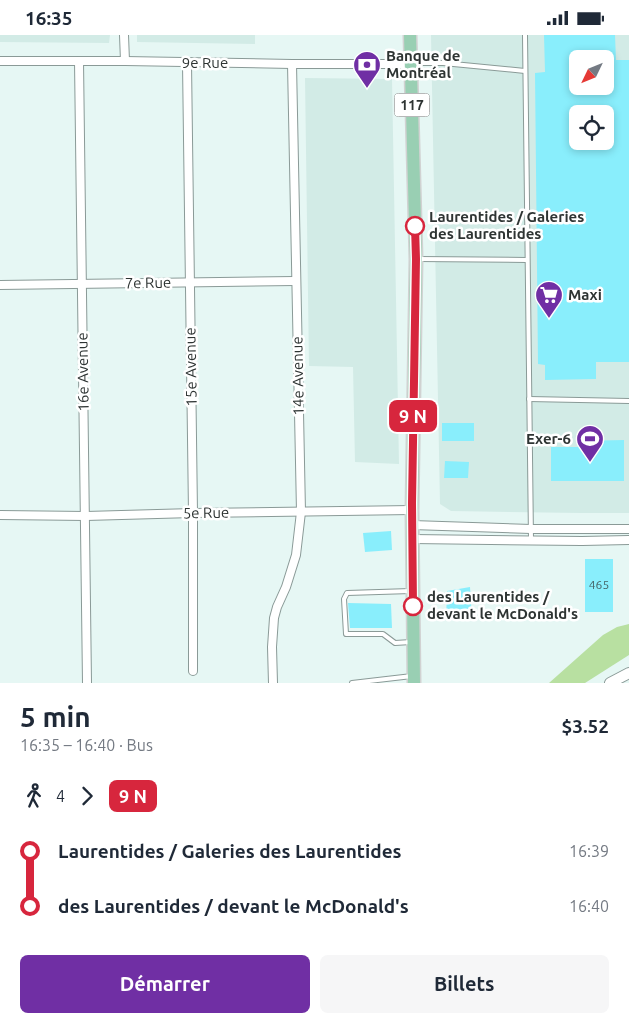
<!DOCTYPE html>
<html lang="fr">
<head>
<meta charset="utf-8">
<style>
  body { margin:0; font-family:Ubuntu,sans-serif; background:#f6f6f7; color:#1f2937; height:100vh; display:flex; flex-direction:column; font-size:19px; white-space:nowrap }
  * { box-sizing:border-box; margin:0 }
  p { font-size:16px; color:#747a83 }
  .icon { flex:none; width:28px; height:28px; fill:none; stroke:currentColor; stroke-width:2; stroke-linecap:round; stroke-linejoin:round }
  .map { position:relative; height:648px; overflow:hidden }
  .sheet { display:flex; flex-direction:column; background:#fff; flex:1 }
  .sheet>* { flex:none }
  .badge { padding:0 10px; border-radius:8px; font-size:18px; line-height:32px }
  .needle { width:32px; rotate:227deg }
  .controls { position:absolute; left:569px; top:15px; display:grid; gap:10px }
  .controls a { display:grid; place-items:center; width:45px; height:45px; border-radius:8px; background:#fff; box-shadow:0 2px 8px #0003; font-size:25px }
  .map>.badge { position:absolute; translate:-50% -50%; box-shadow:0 0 0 2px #fff }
  .legs { display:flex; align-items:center; gap:8px; height:55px; padding:0 20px; font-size:16px }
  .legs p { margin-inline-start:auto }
  .head { display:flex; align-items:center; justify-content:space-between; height:85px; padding:0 20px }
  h1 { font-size:28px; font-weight:600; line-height:38px }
  .primary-button { display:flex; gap:10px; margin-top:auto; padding:10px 20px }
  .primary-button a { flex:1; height:58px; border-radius:8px; background:#702fa4; color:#fff; font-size:20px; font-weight:600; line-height:58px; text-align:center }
  .primary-button a+a { background:#f6f6f7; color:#1f2937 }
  ul { padding:0 20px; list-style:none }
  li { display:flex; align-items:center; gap:18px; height:55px; font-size:19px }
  li i { display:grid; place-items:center; width:8px; height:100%; margin:0 6px; background:currentColor }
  li i::after { content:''; width:12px; height:12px; margin:-6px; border:4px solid; border-radius:50%; background:#fff }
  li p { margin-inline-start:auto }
  li:first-child i { background:linear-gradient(#0000 50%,currentColor 0) }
  li:last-child i { background:linear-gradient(currentColor 50%,#0000 0) }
  .status { display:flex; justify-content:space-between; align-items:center; height:35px; padding:0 25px; background:#fff; direction:ltr }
  .status svg { height:14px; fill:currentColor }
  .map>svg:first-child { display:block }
  .built { fill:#d2ebe6; fill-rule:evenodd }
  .green { fill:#b8e0a1 }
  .building { fill:#89eefc; fill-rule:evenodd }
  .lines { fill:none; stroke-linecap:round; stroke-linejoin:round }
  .service-casing { stroke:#8a9a97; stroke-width:6 }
  .minor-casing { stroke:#8a9a97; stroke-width:10 }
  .tertiary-casing { stroke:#8a9a97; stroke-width:12 }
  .primary-casing { stroke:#d1d2d2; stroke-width:15 }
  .service { stroke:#fff; stroke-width:4 }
  .minor { stroke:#fff; stroke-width:8 }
  .tertiary { stroke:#fff; stroke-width:10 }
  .primary { stroke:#99cfb3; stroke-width:12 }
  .line-1-casing { stroke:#fff; stroke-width:11 }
  .line-1 { stroke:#d7263d; stroke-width:8 }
  .stop-1-dot { fill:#fff; stroke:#d7263d; stroke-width:2.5 }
  .labels { text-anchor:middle; stroke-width:5; stroke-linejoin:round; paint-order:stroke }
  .number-label { font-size:12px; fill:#456265 }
  .shield { fill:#fff; stroke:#6d7170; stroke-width:1 }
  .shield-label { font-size:14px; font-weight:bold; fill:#2e3433 }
  .poi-label { font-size:15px; font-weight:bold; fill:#2e3433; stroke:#fff; text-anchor:start }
  .street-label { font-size:15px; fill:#2e3433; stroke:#fff }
  .stop-label { font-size:15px; font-weight:bold; fill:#2e3433; stroke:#fff; text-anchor:start }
</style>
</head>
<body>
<div class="status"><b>16:35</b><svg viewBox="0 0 49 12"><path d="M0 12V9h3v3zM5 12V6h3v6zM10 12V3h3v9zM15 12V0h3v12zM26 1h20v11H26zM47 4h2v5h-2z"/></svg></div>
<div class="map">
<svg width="629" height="648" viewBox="0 0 629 648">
  <rect width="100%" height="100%" fill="#e6f7f4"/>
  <g class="built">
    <polygon points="0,0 110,0 109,8 0,7"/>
    <polygon points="137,0 255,0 255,9 137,7"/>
    <path d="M 431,0 L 629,0 L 629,478 L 581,478 L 451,476 L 440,469 ZM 578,24 L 605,24 L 605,51 L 578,51 ZM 578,79 L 605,79 L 605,106 L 578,106 Z"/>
    <polygon points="305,43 392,44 399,429 355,427 353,332 309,331"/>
  </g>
  <polygon class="green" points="629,589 629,620 585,648 549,648 603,600 617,592"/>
  <g class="building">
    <path d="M 544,0 L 615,0 L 616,25 L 629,25 L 629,327 L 596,327 L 596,344 L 545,345 L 545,330 L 538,329 L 535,38 L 545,37 ZM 578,24 L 605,24 L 605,51 L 578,51 ZM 578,79 L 605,79 L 605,106 L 578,106 Z"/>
    <rect x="442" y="388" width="32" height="18"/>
    <polygon points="624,405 624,446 551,446 551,412 578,412 577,406"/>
    <polygon points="445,426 469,427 468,443 444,443"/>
    <polygon points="391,496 392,515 365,517 363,498"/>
    <rect x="585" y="524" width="28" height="53"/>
    <polygon points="470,552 472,584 446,585 447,556"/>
    <polygon points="348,568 391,569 392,593 350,593"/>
  </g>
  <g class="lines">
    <defs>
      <g id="service">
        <polyline points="525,0 531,505"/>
        <polyline points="413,28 443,28 525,36"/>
        <polyline points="418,224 527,225"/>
        <polyline points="529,364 629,366"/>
        <polyline points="411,556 347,558 344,564 346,599 383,599 395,608 411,607"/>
        <polyline points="352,648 412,641"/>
      </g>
      <g id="minor">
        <polyline points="124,0 125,26"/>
        <polyline points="0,26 125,26 292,29 411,29"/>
        <polyline points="79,26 87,648"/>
        <polyline points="187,28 193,478 193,636"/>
        <polyline points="0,250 295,246"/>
        <polyline points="0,480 86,481 193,478 412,475"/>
        <polyline points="412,490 531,494 629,494"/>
        <polyline points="412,504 582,506 629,505"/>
        <polyline points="273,648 272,612 274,583 277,572 286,552 296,520 301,477 292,29"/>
      </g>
      <polyline id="tertiary" points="610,648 629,638"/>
      <polyline id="primary" points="410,0 416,224 412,475 414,648"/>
    </defs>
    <use href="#service" class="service-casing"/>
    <use href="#minor" class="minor-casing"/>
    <use href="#tertiary" class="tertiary-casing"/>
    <use href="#primary" class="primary-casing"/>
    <use href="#service" class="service"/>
    <use href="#minor" class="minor"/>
    <use href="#tertiary" class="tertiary"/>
    <use href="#primary" class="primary"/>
  </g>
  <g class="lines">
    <defs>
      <polyline id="line-1" points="413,571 412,468 416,224 415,191"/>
    </defs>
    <use href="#line-1" class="line-1-casing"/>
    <use href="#line-1" class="line-1"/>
  </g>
  <defs>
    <symbol id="bank-pin" viewBox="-11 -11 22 30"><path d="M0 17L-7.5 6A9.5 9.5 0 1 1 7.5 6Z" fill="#702fa4" stroke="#fff"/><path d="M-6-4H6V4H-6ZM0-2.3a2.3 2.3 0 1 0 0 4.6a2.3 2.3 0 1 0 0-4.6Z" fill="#fff"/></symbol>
    <symbol id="supermarket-pin" viewBox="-11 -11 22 30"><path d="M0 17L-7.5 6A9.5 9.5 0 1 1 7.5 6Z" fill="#702fa4" stroke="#fff"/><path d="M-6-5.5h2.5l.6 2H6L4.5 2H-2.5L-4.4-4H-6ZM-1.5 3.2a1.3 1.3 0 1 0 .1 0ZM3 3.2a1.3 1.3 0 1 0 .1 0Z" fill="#fff"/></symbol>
    <symbol id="stadium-pin" viewBox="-11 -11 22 30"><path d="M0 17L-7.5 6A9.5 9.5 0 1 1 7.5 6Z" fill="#702fa4" stroke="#fff"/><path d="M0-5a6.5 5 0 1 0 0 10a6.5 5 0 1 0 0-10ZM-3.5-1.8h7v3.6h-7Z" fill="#fff"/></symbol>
  </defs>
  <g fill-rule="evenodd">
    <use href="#bank-pin" x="351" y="14" width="32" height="43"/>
    <use href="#supermarket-pin" x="533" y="244" width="32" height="43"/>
    <use href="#stadium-pin" x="574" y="388" width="32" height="43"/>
  </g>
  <g class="stop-1-dot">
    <circle cx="415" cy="191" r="9"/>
    <circle cx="413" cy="571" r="9"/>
  </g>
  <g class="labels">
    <g class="number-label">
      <text x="599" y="554">465</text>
    </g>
    <rect class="shield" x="394.5" y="58.5" width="35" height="23" rx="4"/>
    <g class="shield-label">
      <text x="412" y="75">117</text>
    </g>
    <g class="poi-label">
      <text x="386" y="26">Banque de<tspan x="386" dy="17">Montréal</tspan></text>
      <text x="568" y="265">Maxi</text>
      <text x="571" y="409" text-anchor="end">Exer-6</text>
    </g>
    <g class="street-label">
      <text x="205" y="33">9e Rue</text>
      <text transform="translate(148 248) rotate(-1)" y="5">7e Rue</text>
      <text transform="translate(191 332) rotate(-91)" y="5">15e Avenue</text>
      <text transform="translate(83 337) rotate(-91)" y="5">16e Avenue</text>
      <text transform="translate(298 341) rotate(-91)" y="5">14e Avenue</text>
      <text transform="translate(206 478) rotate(-1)" y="5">5e Rue</text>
    </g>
    <g class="stop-label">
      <text x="429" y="187">Laurentides / Galeries<tspan x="429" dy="17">des Laurentides</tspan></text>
      <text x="427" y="567">des Laurentides /<tspan x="427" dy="17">devant le McDonald's</tspan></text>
    </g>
  </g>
</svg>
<div class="controls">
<a><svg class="needle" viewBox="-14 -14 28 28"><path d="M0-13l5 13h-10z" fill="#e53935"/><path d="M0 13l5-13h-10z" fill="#747a83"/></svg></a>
<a><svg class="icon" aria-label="locate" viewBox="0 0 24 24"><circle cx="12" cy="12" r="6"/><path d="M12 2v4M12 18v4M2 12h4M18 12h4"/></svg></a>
</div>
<b class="badge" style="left:413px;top:381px;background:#d7263d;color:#fff">9 N</b>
</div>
<section class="sheet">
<div class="head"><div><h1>5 min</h1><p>16:35 – 16:40 · Bus</p></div><b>$3.52</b></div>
<div class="legs"><svg class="icon" aria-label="walk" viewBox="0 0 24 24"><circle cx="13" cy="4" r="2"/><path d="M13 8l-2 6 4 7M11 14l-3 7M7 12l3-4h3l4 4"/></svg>4<svg class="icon" aria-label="forward" viewBox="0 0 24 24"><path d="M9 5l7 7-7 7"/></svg><b class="badge" style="background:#d7263d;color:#fff">9 N</b></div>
<ul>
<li><i style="color:#d7263d"></i><b>Laurentides / Galeries des Laurentides</b><p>16:39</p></li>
<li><i style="color:#d7263d"></i><b>des Laurentides / devant le McDonald's</b><p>16:40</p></li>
</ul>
<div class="primary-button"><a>Démarrer</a><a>Billets</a></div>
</section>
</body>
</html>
